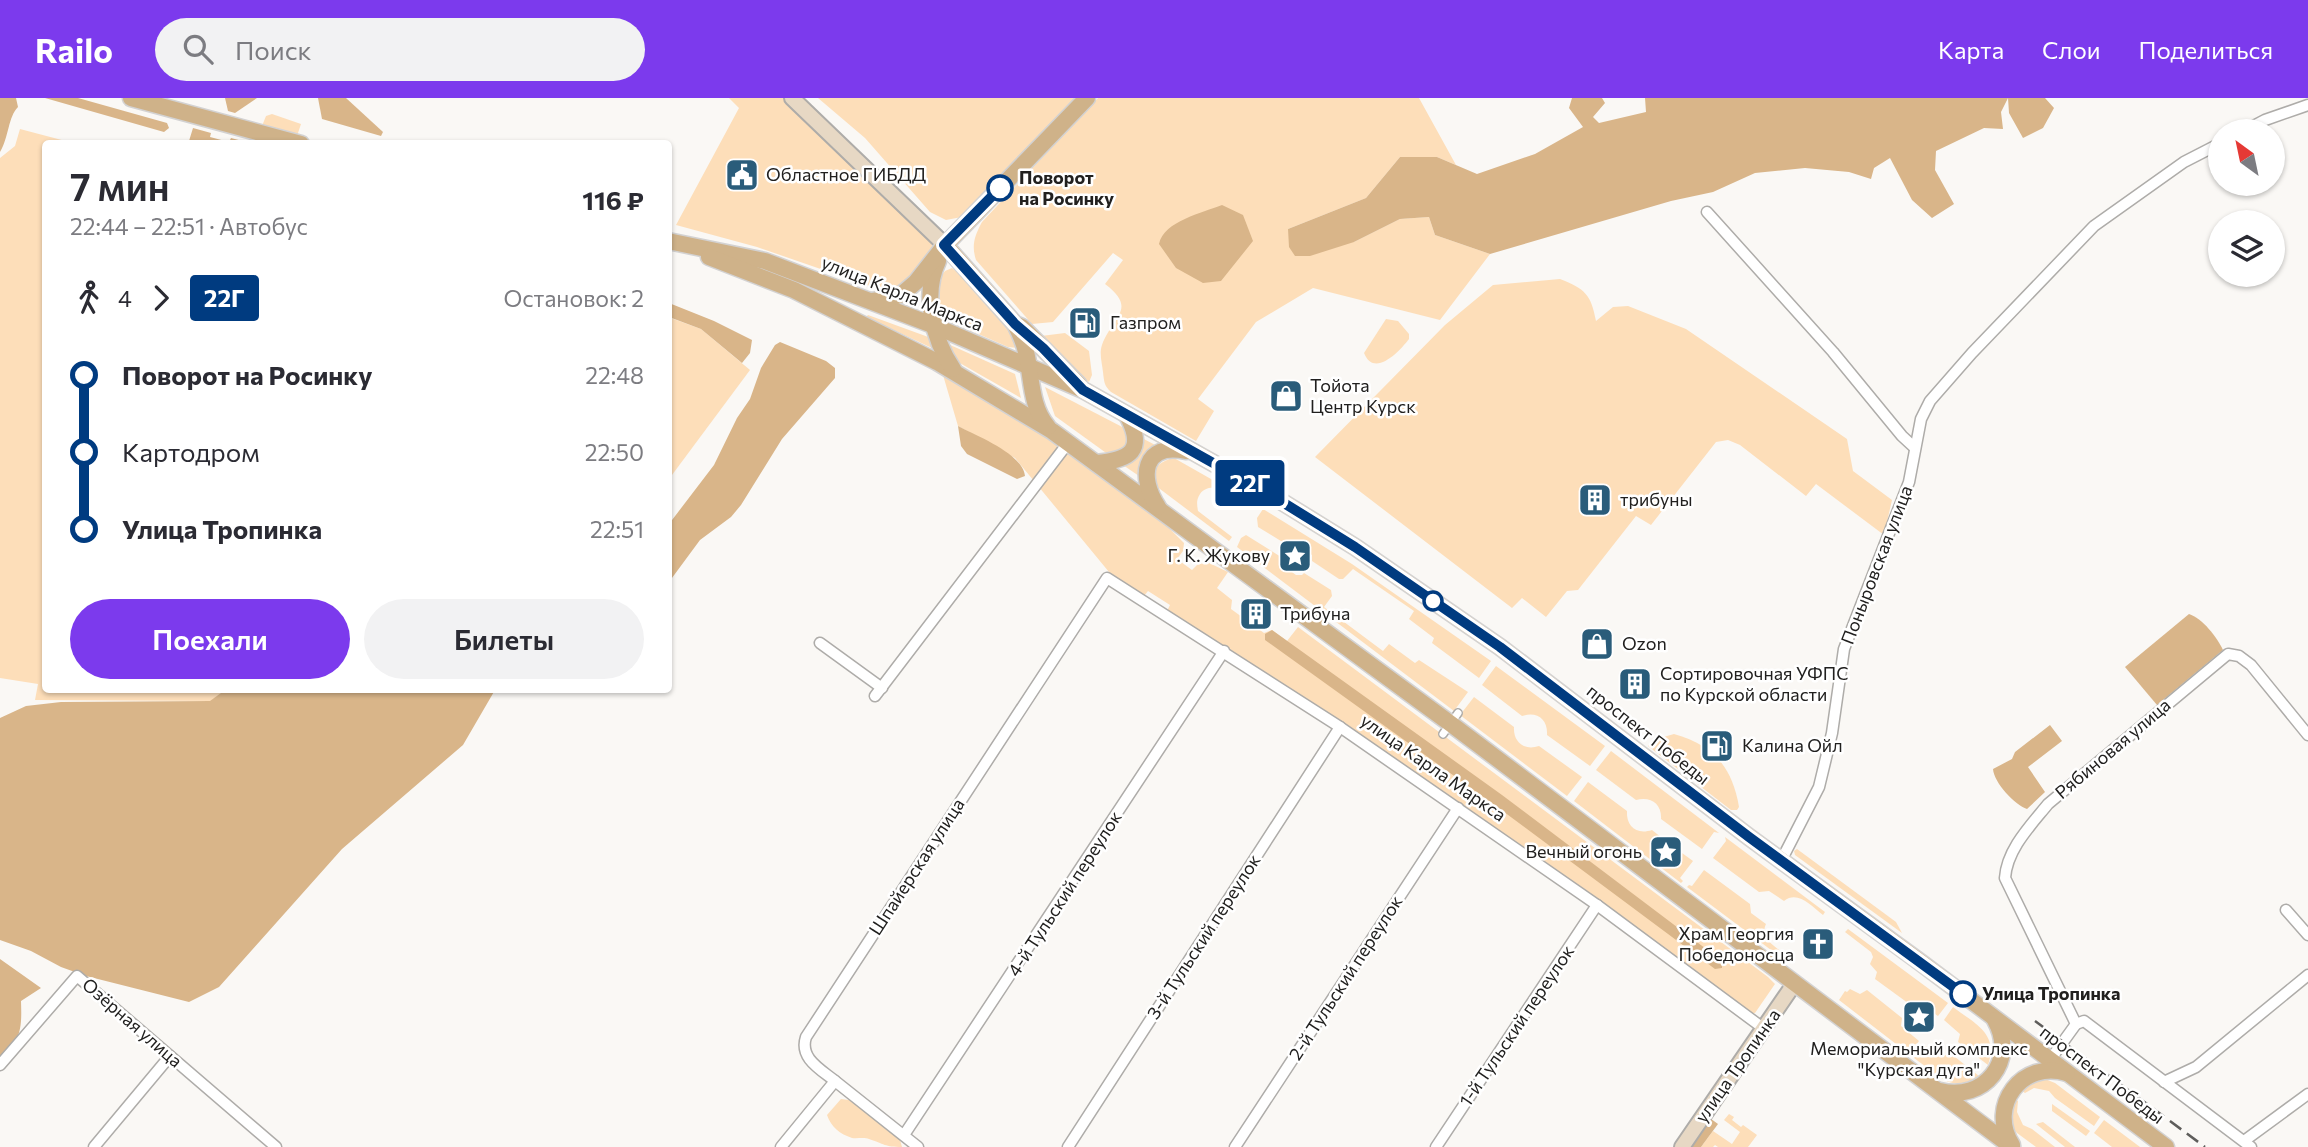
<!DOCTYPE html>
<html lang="ru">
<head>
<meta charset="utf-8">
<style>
  body { margin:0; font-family:Commissioner,sans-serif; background:#f2f2f3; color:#2b2b33; height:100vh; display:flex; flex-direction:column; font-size:26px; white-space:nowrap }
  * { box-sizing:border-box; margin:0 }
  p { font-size:23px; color:#7c7c81 }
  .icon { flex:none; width:38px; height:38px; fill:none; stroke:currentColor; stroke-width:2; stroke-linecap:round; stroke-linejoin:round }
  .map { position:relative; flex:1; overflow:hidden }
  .drawer { position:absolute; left:42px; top:42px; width:630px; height:553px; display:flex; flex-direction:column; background:#fff; border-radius:7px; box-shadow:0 2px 5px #0004 }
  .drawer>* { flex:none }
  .badge { padding:0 14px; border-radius:5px; font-size:24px; line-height:46px }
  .needle { width:46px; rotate:327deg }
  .tools { position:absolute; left:2208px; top:21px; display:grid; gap:14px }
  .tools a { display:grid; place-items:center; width:77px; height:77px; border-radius:50%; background:#fff; box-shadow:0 2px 5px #0004; font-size:35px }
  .map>.badge { position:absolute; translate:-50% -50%; box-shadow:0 0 0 4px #fff }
  .legs { display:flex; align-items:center; gap:10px; height:77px; padding:0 28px; font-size:23px }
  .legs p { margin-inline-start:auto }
  .head { display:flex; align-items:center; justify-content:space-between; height:119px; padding:0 28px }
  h1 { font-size:38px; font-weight:600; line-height:52px }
  .button { display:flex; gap:14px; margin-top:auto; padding:14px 28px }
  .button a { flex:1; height:80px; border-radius:42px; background:#7c3aed; color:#fff; font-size:28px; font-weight:600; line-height:80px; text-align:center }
  .button a+a { background:#f2f2f3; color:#2b2b33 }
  ul { padding:0 28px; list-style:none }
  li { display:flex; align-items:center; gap:24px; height:77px; font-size:26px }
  li i { display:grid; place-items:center; width:10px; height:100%; margin:0 9px; background:currentColor }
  li i::after { content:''; width:18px; height:18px; margin:-9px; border:5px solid; border-radius:50%; background:#fff }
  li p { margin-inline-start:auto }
  li:first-child i { background:linear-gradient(#0000 50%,currentColor 0) }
  li:last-child i { background:linear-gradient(currentColor 50%,#0000 0) }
  header { display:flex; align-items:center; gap:42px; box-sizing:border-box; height:98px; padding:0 35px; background:#7c3aed; color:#fff }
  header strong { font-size:33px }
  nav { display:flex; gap:38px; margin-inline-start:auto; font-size:24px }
  .search { width:490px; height:63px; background:#f2f2f3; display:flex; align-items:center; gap:18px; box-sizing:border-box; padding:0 24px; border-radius:38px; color:#7c7c81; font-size:26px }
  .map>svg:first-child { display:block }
  .green { fill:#fddeb9 }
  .forest { fill:#d9b589 }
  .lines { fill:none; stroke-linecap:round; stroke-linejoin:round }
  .pedestrian-casing { stroke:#aeaca9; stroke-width:10 }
  .minor-casing { stroke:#aeaca9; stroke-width:13 }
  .secondary-casing { stroke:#aeaca9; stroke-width:18 }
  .primary-casing { stroke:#d3d2d2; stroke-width:19 }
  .pedestrian { stroke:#fff; stroke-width:7 }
  .minor { stroke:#fff; stroke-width:10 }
  .secondary { stroke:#e7d8c4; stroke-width:14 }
  .primary { stroke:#cfb289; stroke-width:16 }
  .rail { stroke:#5e5d5b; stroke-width:2.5; stroke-dasharray:14 7; stroke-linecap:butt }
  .line-1-casing { stroke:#fff; stroke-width:16 }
  .line-1 { stroke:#003b80; stroke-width:10 }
  .stop-1-dot { fill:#fff; stroke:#003b80; stroke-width:3.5 }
  .labels { text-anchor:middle; stroke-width:5; stroke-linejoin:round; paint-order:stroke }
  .poi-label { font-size:18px; fill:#21201f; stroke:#fff; text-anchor:start }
  .stop-label { font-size:18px; font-weight:bold; fill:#21201f; stroke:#fff; text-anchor:start }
  .street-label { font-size:18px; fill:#21201f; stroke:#fff }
</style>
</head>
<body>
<header>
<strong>Railo</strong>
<div class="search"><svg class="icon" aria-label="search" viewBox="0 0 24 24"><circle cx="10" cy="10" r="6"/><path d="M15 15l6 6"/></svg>Поиск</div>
<nav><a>Карта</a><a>Слои</a><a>Поделиться</a></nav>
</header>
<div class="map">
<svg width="2308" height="1049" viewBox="0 0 2308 1049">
  <rect width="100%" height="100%" fill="#faf8f5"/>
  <g class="green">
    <path d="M 729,0 L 788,0 L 926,136 C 928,138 931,145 932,147 C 934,163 902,188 890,195 L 757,149 L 676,127 L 739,10 Z"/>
    <polygon points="818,0 1081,0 967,118 946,122 930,114 865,40"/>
    <path d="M 1098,0 L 1419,0 L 1456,67 L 1437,59 L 1400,59 L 1366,100 L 1288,131 L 1354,144 L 1400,121 L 1429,119 L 1435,137 L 1490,156 L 1440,222 L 1313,190 L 1256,224 L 1198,301 L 1214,313 L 1196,343 L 1111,294 C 1104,288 1104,283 1103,274 C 1102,265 1099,255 1102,247 C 1113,218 1138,211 1105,186 L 1123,162 L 1113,155 L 1053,224 L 1032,226 L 976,162 C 971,147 975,137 982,124 Z"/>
    <polygon points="272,16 301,26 297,38 262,28 266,18"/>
    <polygon points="20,31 73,45 46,46 46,592 225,592 211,603 35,602 38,586 0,580 0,60 15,48"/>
    <path d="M 952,170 L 972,186 L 1015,239 L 1018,250 L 1008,249 L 942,220 C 936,206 935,185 945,173 Z"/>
    <path d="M 1560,181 C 1585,191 1591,196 1596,223 L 1613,209 L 1628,208 L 1686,231 L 1847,341 L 1853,373 L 1892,402 L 1884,437 L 1816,386 L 1806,398 L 1740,347 L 1728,342 L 1716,344 L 1651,427 L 1636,418 L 1578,492 L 1567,493 L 1546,519 L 1522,500 L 1512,510 L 1315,359 L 1445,227 L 1493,187 Z"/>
    <polygon points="868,217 931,240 934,251 866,219"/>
    <polygon points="668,219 701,231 750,272 669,381"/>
    <path d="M 1386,221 L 1398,223 L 1409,236 L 1409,241 C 1399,254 1374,280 1364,255 Z"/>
    <polygon points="1065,235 1089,253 1092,277 1089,284 1069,269 1041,238"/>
    <polygon points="948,246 1015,276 1021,300 958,264 953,260"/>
    <polygon points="943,277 1058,347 1169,430 1184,445 1183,453 1177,461 1192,472 1197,467 1207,464 1228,474 1217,490 1232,502 1231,511 1264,535 1272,532 1287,543 1298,529 1768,879 1775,886 1755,915 1751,915 1167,513 1170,507 1148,493 1144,498 1109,474 1015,360 958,328"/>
    <polygon points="1045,289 1130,333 1125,352 1109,357 1055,318"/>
    <path d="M 1140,339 L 1159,349 L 1139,373 L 1139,378 L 1123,367 C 1138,362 1139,353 1140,339 Z"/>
    <path d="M 1174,360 L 1255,406 L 1253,409 C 1240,402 1213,379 1200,396 C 1196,402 1197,407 1198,413 L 1232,439 L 1229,443 L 1156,388 C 1149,372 1159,363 1174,360 Z"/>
    <polygon points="1263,411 1352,466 1491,563 1479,580 1432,545 1434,540 1409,521 1414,513 1353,471 1343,481 1339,481 1312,463 1312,457 1294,445 1289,448 1258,429 1257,420"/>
    <polygon points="1246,437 1281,459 1281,466 1296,477 1302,477 1304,475 1331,492 1332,498 1324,509 1383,553 1389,546 1415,565 1419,562 1468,594 1454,613 1237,449 1241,440"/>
    <path d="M 1496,568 L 1605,648 L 1590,668 L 1547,637 C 1548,621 1537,613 1522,618 L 1482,587 Z"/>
    <path d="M 1474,599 L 1514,629 C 1513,644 1524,653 1539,648 L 1582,679 L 1567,698 L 1460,617 Z"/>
    <path d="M 1674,636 C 1713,647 1732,668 1739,709 L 1737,712 L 1731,712 L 1648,648 L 1653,642 Z"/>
    <path d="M 1611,653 L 1719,735 L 1714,734 L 1702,751 L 1661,721 C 1662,706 1651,698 1636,702 L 1596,672 Z"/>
    <path d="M 1588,684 L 1627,713 C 1626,729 1637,737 1652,732 L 1662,740 L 1651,756 L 1670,770 L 1682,755 L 1693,763 L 1680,780 L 1683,783 L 1681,785 L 1574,703 Z"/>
    <path d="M 1725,739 L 1825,814 L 1823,817 C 1811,808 1798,792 1784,803 L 1769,793 L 1759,794 L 1713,760 L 1726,743 Z"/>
    <polygon points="1797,751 1896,824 1902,835 1795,757 1794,753"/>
    <path d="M 1704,772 L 1750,806 L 1751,815 L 1766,826 C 1759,841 1776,849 1786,857 L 1783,861 L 1687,789 L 1689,787 L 1692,788 Z"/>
    <polygon points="1848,831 1948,905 1938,918 1919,905 1912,908 1875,881 1877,874 1870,866 1873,859 1871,854 1845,834"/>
    <polygon points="1850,891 1860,896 1867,892 1902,920 1901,928 1919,943 1909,956 1839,902 1845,893 1847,894"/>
    <path d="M 1953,909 C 1975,926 1999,935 1988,967 L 1958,944 L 1960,936 L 1944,922 Z"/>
    <path d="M 1924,947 L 1942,959 L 1950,955 L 1979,978 C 1952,997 1937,976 1914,960 Z"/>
    <polygon points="2045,981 2055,985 2100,1019 2094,1028 2055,1000 2049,993 2034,990 2025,995 2018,990 2023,985"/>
    <polygon points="2011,998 2018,1003 2017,1014 2023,1027 2032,1031 2055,1049 2036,1049 2017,1035 2010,1026"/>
    <path d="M 841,1001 L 849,1002 L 899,1038 L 902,1049 C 885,1049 884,1046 869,1041 C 864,1039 857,1041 852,1040 C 840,1036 831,1029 827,1017 Z"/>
    <polygon points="2052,1006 2090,1033 2086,1038 2052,1013"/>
    <polygon points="1729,1016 1734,1019 1732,1022 1741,1029 1743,1027 1757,1037 1748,1049 1718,1049 1715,1047 1713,1049 1701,1049 1713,1033 1732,1046 1740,1034 1724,1022"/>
    <polygon points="2104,1022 2140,1049 2112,1049 2094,1035"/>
    <polygon points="2043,1024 2075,1049 2065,1049 2036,1026"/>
  </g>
  <g class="forest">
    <path d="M 0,0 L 16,0 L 18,9 C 8,19 9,39 0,54 Z"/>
    <polygon points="45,0 78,0 167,25 169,30 164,34"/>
    <polygon points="225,0 257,0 235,15 228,13"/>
    <polygon points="318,0 346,0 383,34 381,38 322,21"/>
    <polygon points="1572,0 1602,0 1605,5 1593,19 1599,25 1646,14 1645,0 2045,0 2054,10 2043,30 2023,40 2009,15 2008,0 2001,14 2003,31 1984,30 1936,53 1935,72 1954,106 1932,120 1912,102 1890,60 1874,70 1871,81 1849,74 1805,70 1755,75 1713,94 1671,103 1490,156 1435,137 1429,119 1400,121 1354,144 1310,158 1295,158 1289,149 1288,131 1366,100 1400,59 1437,59 1477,76 1535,56 1583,29 1569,10"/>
    <polygon points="193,30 211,35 210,39 229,44 231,40 250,45 197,46 189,43"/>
    <path d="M 1222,107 L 1243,117 L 1253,143 L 1221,183 L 1203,185 L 1176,170 L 1159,146 C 1164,123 1202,115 1222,107 Z"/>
    <polygon points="669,205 714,223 752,242 750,255 742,265 701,231 669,219"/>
    <polygon points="780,244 826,263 835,270 835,280 782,341 741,407 731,419 700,442 669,484 669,426 714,367 737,320 750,301 761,270 775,247"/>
    <path d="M 958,328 C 977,338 1023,356 1025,378 L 1017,381 L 967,356 L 961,348 Z"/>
    <path d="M 2189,516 C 2202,520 2217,539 2223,552 L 2157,607 L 2125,569 Z"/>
    <polygon points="1272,532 1502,697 1722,863 1722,870 1715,871 1496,708 1265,542 1265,536"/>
    <polygon points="225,592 495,592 463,647 342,751 219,889 189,904 86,878 61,869 31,853 0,842 0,620 26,608 61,604 210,603"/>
    <path d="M 2050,627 L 2062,643 L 2028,669 L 2045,694 L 2027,711 C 2015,707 1994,685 1993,671 L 2012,661 L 2015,654 Z"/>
    <path d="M 0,861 L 41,890 L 21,903 C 22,932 21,941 0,962 Z"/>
    <polygon points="1707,1018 1718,1026 1701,1049 1685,1049"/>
  </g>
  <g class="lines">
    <defs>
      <polyline id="pedestrian" points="1443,636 1458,615"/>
      <g id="minor">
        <polyline points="2244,33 2265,22 2308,7"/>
        <polyline points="1707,114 1833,254 1902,338 1915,350"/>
        <polyline points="820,545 882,590"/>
        <polyline points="875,598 1068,345"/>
        <polyline points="1781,763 1819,689 1832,635 1844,551 1909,384 1921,321 1930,303 1972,255 2094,128 2184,64 2221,45"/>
        <polyline points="2286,812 2308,837"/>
        <polyline points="2076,926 2084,923 2251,1049"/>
        <path d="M 2050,962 L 2076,926 L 2005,780 C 2007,751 2031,727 2048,706 L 2228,556 L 2239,558 L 2251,567 L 2308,637"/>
        <polyline points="0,967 77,878 276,1049"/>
        <polyline points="835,983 918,1049"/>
        <polyline points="2164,984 2196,969 2308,877"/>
        <polyline points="904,1037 1224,553"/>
        <polyline points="2244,1043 2308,996"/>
        <polyline points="94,1049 170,958"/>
        <path d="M 781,1049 L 835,983 C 820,971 799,960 806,939 L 1107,480 L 1340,629 L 1597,807 L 1763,930"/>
        <polyline points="1068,1049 1340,629"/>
        <polyline points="1235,1049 1458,710"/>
        <polyline points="1436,1049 1597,807"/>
      </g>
      <g id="secondary">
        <polyline points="792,0 945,147"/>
        <polyline points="1682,1049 1794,886"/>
      </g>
      <g id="primary">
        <polyline points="131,0 301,46"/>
        <polyline points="668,143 765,163 935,228 1083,292 1279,402 1355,449 1500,549 1749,739 1920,864 2166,1049"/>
        <polyline points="945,147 1015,226 1022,229 1079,287"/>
        <polyline points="709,159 794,192 937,264 1052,333 1451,626 2012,1049"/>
        <path d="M 938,163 C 922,197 933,241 953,271"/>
        <polyline points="872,203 888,201 902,196 916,184 945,147 1087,0"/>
        <path d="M 1016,228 C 1020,236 1024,245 1026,254 C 1032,278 1030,309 1048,329"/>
        <path d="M 1096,365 C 1130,362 1146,353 1127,317"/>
        <path d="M 1158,409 C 1138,379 1143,344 1186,353"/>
        <path d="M 1940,993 C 1984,1004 2018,963 1995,922"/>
        <path d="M 2012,1047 C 1987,1008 2022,961 2067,975"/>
      </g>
    </defs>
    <use href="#pedestrian" class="pedestrian-casing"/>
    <use href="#minor" class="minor-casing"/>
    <use href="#secondary" class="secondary-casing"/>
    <use href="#primary" class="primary-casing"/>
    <use href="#pedestrian" class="pedestrian"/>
    <use href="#minor" class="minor"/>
    <use href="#secondary" class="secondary"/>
    <use href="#primary" class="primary"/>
    <polyline class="rail" points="2035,923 2205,1049"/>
  </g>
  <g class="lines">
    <defs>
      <polyline id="line-1" points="1000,90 944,147 1015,226 1043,250 1083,292 1279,402 1355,449 1500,549 1749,739 1963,896"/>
    </defs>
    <use href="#line-1" class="line-1-casing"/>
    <use href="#line-1" class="line-1"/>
  </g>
  <defs>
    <symbol id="civic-square" viewBox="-11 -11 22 22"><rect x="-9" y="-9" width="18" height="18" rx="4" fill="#2a5c7a" stroke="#fff"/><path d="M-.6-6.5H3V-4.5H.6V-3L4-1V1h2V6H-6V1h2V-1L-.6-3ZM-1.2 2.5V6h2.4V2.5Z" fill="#fff"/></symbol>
    <symbol id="fuel-square" viewBox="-11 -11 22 22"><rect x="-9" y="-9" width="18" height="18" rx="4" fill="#2a5c7a" stroke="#fff"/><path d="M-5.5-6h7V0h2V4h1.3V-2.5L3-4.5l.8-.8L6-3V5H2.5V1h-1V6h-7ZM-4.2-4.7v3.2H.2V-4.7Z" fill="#fff"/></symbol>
    <symbol id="shop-square" viewBox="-11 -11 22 22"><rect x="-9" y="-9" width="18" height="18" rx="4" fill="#2a5c7a" stroke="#fff"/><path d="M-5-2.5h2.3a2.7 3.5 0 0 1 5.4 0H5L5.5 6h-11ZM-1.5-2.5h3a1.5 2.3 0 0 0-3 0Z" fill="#fff"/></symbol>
    <symbol id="building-square" viewBox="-11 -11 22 22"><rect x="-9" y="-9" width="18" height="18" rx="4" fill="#2a5c7a" stroke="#fff"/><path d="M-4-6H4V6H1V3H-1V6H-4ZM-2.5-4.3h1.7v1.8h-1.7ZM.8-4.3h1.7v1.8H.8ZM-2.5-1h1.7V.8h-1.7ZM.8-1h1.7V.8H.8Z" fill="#fff"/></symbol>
    <symbol id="sight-square" viewBox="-11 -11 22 22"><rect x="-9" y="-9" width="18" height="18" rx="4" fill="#2a5c7a" stroke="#fff"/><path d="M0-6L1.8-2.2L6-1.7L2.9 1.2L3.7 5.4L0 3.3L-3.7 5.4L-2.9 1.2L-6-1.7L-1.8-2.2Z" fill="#fff"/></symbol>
    <symbol id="church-square" viewBox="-11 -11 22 22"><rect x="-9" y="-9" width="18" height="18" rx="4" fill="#2a5c7a" stroke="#fff"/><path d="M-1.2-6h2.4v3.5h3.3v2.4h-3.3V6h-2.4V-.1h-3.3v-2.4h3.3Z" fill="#fff"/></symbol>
  </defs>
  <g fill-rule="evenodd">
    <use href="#civic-square" x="723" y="58" width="38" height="38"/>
    <use href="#fuel-square" x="1066" y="206" width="38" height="38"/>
    <use href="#shop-square" x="1267" y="279" width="38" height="38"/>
    <use href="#building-square" x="1576" y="383" width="38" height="38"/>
    <use href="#sight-square" x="1276" y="439" width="38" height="38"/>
    <use href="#building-square" x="1237" y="497" width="38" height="38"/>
    <use href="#shop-square" x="1578" y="527" width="38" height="38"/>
    <use href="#building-square" x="1616" y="567" width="38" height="38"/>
    <use href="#fuel-square" x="1698" y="629" width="38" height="38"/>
    <use href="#sight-square" x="1647" y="735" width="38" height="38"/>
    <use href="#church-square" x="1799" y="827" width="38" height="38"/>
    <use href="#sight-square" x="1900" y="900" width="38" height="38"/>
  </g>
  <g class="stop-1-dot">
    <circle cx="1000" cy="90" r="12"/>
    <circle cx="1433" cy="503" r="9"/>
    <circle cx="1963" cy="896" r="12"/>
  </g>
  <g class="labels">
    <g class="poi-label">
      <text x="766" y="83">Областное ГИБДД</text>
      <text x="1110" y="231">Газпром</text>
      <text x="1310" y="294">Тойота<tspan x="1310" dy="21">Центр Курск</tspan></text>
      <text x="1620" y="408">трибуны</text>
      <text x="1270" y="464" text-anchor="end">Г. К. Жукову</text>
      <text x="1280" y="522">Трибуна</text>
      <text x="1622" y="552">Ozon</text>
      <text x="1660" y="582">Сортировочная УФПС<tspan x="1660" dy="21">по Курской области</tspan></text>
      <text x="1742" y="654">Калина Ойл</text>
      <text x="1642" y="760" text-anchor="end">Вечный огонь</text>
      <text x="1794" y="842" text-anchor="end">Храм Георгия<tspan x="1794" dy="21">Победоносца</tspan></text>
      <text x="1919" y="957" text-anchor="middle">Мемориальный комплекс<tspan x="1919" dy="21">"Курская дуга"</tspan></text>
    </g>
    <g class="stop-label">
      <text x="1019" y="86">Поворот<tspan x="1019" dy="21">на Росинку</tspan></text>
      <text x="1982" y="902">Улица Тропинка</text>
    </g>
    <g class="street-label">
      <text transform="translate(902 196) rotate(22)" y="6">улица Карла Маркса</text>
      <text transform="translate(1877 467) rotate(-69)" y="6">Поныровская улица</text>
      <text transform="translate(1648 637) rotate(38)" y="6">проспект Победы</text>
      <text transform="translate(2113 651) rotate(-40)" y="6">Рябиновая улица</text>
      <text transform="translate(1433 670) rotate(35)" y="6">улица Карла Маркса</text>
      <text transform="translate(917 769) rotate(-57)" y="6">Шпайерская улица</text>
      <text transform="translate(1065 796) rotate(-57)" y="6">4-й Тульский переулок</text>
      <text transform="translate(1204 839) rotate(-57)" y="6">3-й Тульский переулок</text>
      <text transform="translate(1346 880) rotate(-57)" y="6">2-й Тульский переулок</text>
      <text transform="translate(132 925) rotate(41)" y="6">Озёрная улица</text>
      <text transform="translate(1517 928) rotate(-56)" y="6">1-й Тульский переулок</text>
      <text transform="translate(1738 968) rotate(-55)" y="6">улица Тропинка</text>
      <text transform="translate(2102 977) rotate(37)" y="6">проспект Победы</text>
    </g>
  </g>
</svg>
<div class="tools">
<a><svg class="needle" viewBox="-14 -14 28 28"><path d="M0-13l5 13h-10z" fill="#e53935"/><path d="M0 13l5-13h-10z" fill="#7c7c81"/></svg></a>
<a><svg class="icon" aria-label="layers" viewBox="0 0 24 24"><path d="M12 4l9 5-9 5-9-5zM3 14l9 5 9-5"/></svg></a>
</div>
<b class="badge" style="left:1250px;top:385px;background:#003b80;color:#fff">22Г</b>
<section class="drawer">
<div class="head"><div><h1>7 мин</h1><p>22:44 – 22:51 · Автобус</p></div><b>116 ₽</b></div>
<div class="legs"><svg class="icon" aria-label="walk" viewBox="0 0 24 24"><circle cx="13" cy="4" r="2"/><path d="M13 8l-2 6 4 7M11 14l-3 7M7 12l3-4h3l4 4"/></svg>4<svg class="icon" aria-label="forward" viewBox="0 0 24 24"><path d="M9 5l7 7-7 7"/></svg><b class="badge" style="background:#003b80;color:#fff">22Г</b><p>Остановок: 2</p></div>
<ul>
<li><i style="color:#003b80"></i><b>Поворот на Росинку</b><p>22:48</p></li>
<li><i style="color:#003b80"></i><span>Картодром</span><p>22:50</p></li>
<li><i style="color:#003b80"></i><b>Улица Тропинка</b><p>22:51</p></li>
</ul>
<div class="button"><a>Поехали</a><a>Билеты</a></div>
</section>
</div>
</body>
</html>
